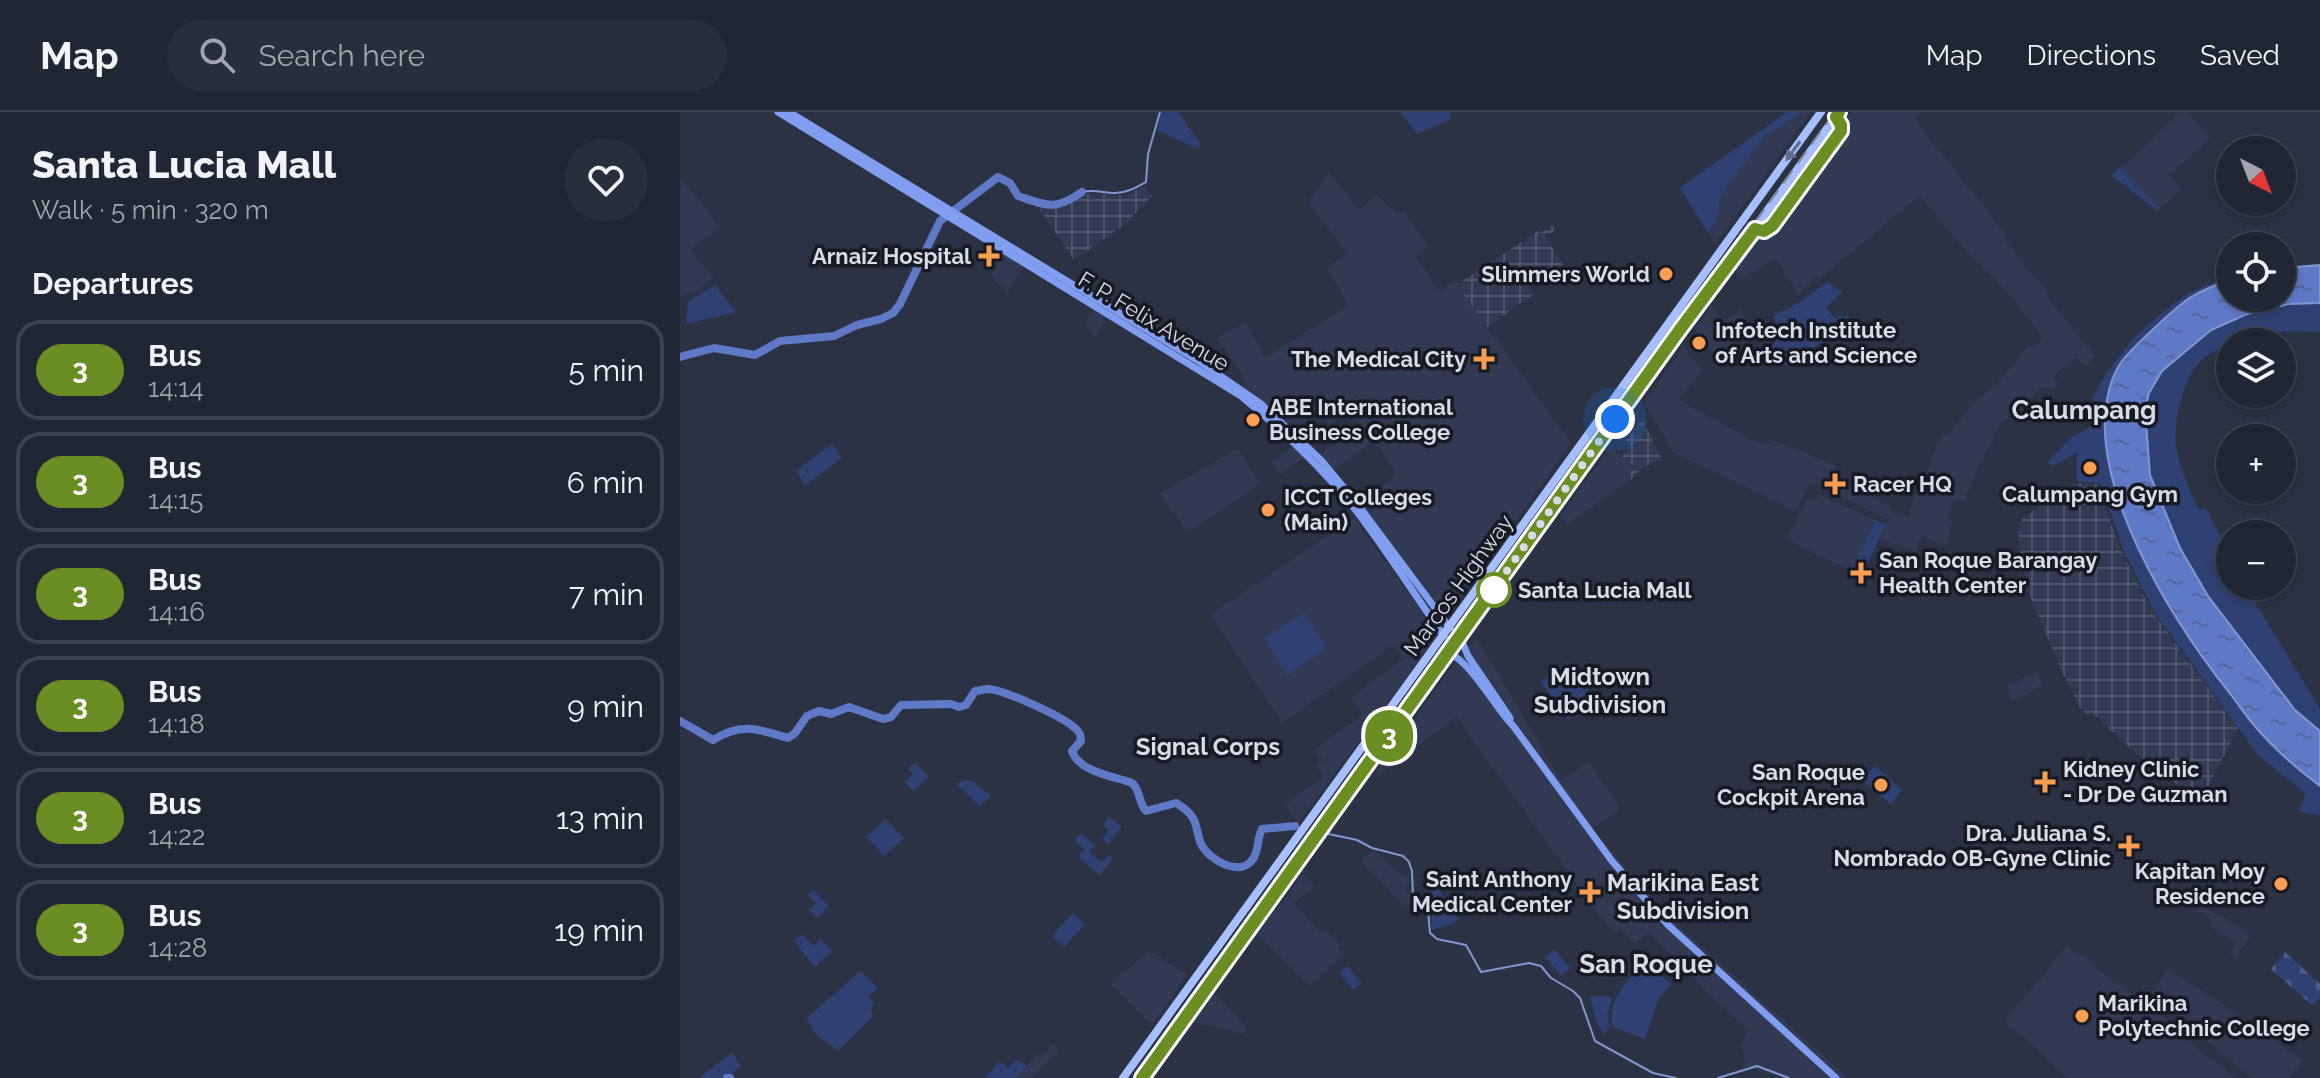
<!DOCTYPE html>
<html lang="en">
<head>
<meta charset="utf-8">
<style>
  body { margin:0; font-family:Raleway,sans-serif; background:#282e3b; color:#f1f3f6; height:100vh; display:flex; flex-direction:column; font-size:30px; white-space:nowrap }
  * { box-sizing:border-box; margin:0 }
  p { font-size:26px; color:#a2a5ac }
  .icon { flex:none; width:44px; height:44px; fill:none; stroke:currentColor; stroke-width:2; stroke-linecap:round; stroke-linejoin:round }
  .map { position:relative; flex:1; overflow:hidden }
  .panel { display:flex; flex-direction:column; background:#202633; width:680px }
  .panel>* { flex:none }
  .badge { padding:0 16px; border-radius:26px; font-size:28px; line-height:52px }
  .needle { width:52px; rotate:138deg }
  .tools { position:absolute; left:1536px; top:24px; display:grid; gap:16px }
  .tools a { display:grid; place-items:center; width:80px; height:80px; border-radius:50%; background:#202633; box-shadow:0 4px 12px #0003,0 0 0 2px #3d434e; font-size:40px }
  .you { position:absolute; width:40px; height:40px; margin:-20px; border:6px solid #fff; border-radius:50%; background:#1a73e8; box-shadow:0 0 0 12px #1a73e833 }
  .map>.badge { position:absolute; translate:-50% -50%; box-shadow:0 0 0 4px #fff }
  h2 { padding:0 32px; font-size:30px; line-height:72px }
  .round { display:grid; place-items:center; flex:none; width:84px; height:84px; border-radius:42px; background:#282e3b }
  .headline { display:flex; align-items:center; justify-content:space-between; height:136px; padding:0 32px }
  h1 { font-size:38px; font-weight:800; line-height:60px }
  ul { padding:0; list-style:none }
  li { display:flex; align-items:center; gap:24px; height:100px; margin:0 16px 12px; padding:0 16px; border:4px solid #3d434e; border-radius:24px }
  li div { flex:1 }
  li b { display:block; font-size:30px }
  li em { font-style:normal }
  li .badge { min-width:88px; font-weight:700; text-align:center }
  header { display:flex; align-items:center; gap:48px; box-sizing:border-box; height:112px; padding:0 40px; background:#202633; border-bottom:2px solid #3d434e }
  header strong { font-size:38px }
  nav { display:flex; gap:44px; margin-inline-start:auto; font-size:28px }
  .search { width:560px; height:72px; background:#282e3b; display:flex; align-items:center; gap:20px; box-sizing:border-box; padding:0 28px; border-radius:44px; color:#a2a5ac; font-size:30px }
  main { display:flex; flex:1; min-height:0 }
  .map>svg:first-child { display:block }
  .built { fill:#313a52 }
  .industrial { fill:url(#industrial-grid) }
  .green { fill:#2f4072 }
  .cemetery { fill:url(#cemetery-stones) }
  .water { fill:url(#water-ripples); stroke:#8297d1; stroke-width:2 }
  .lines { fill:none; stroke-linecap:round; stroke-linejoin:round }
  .stream { stroke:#8297d1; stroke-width:2 }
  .river { stroke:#5e7ac7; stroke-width:8 }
  .secondary { stroke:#809eef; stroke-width:7 }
  .primary { stroke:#a6bffe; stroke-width:8 }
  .rail { stroke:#878d9c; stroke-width:2; stroke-dasharray:16 8; stroke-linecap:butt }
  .oneway { fill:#5e6c90 }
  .line-casing { stroke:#fff; stroke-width:18 }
  .line { stroke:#6b8e23; stroke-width:12 }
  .walk { stroke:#d7dce8; stroke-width:8; stroke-dasharray:0 14.4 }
  .poi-dot { fill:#fb9e51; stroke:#171a23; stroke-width:3 }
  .stop-dot { fill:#fff; stroke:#6b8e23; stroke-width:4 }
  .labels { text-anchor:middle; stroke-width:7; stroke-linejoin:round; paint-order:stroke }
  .poi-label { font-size:22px; font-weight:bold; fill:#d7dce8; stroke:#171a23; text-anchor:end }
  .street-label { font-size:22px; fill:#d7dce8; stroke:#171a23 }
  .stop-label { font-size:22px; font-weight:bold; fill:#d7dce8; stroke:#171a23; text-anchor:start }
  .neighbourhood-label { font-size:24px; font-weight:bold; fill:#d7dce8; stroke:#171a23 }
  .quarter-label { font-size:26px; font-weight:bold; fill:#d7dce8; stroke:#171a23 }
</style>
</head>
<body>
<header>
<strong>Map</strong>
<div class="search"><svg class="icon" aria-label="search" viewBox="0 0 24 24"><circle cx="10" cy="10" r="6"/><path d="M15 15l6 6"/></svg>Search here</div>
<nav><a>Map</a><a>Directions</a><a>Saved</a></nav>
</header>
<main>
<section class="panel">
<div class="headline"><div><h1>Santa Lucia Mall</h1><p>Walk · 5 min · 320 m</p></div><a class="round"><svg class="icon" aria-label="heart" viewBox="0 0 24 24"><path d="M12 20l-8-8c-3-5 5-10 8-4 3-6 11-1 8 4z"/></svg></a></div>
<h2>Departures</h2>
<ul>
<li><span class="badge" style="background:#6b8e23;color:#fff">3</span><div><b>Bus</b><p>14:14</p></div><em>5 min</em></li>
<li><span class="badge" style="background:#6b8e23;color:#fff">3</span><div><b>Bus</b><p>14:15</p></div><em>6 min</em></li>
<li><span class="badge" style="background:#6b8e23;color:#fff">3</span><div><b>Bus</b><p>14:16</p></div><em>7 min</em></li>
<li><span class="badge" style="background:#6b8e23;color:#fff">3</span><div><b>Bus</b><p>14:18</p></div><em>9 min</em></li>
<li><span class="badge" style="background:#6b8e23;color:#fff">3</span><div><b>Bus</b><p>14:22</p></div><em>13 min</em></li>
<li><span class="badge" style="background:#6b8e23;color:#fff">3</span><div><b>Bus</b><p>14:28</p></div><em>19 min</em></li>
</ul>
</section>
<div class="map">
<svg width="1640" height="966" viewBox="0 0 1640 966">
  <defs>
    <pattern id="industrial-grid" width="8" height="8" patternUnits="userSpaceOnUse" patternTransform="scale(2)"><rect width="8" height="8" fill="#313a52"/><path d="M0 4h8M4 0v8" fill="none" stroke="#4e566b"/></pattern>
    <pattern id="cemetery-stones" width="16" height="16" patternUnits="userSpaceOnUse" patternTransform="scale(2)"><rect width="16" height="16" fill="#2f4072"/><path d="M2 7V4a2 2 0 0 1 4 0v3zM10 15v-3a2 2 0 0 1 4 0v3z" fill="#4c5b86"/></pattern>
    <pattern id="water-ripples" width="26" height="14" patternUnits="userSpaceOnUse" patternTransform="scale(2)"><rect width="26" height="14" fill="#5e7ac7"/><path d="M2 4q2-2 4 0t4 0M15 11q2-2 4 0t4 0" fill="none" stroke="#54669a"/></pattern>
  </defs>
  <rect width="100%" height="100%" fill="#2b3244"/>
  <g class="built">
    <polygon points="1122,0 1131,0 1035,132 1028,121 1038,106 1040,84 1083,26"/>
    <polygon points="1172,0 1242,0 1233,6 1326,122 1324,125 1338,146 1366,176 1368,184 1376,196 1415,244 1407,255 1396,246 1373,265 1378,271 1373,276 1361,275 1338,303 1333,307 1329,304 1317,316 1313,324 1315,326 1299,353 1284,390 1277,387 1272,394 1267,406 1272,408 1267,434 1242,423 1235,439 1202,428 1208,407 1131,370 1115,399 993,340 965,291 1003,234 1022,257 999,288 1073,329 1090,332 1095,329 1155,353 1157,363 1166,367 1165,371 1198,387 1200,390 1208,393 1212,400 1228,405 1238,374 1234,371 1236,366 1242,369 1250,353 1251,344 1264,322 1268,324 1293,291 1319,269 1343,240 1350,233 1354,236 1362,227 1352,213 1353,211 1315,167 1290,143 1239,84 1139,167 1134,165 1119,184 1095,146 1061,168 1056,158"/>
    <polygon points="1500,0 1506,0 1530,26 1489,63 1501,77 1480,97 1441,56"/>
    <polygon points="649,61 679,97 697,82 718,103 724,99 748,134 736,144 759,179 774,169 891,331 774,496 761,497 681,389 707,371 715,364 716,360 693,329 654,358 641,342 680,313 670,299 649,313 640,299 613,317 562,274 565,269 544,235 537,228 539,224 566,210 585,246 668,194 648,156 667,141 628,90"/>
    <polygon points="0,65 39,114 11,138 34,166 16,179 4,183 0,183"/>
    <polygon points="324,140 345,153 326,182 326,177 315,171 311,162"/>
    <polygon points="449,179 460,196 451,205 433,194"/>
    <polygon points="1032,194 1043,210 1060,198 1073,218 1035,246 1015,216"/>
    <polygon points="414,198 426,205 415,225 405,212"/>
    <polygon points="615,333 626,345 600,362 592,351"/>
    <polygon points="929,336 956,354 941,374 888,412 880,405"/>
    <polygon points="558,337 580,372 507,421 480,381"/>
    <polygon points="1139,383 1195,408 1172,459 1107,428 1127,387 1136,389"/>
    <polygon points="674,406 758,523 618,711 605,692 644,665 637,654 643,649 634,637 683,603 671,586 723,547 713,533 602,611 530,502"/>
    <polygon points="796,527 803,536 881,669 908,649 940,696 912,717 996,812 1168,966 1101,966 1066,954 1062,933 1068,917 1029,883 969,820 954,832 940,817 935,820 894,776 897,772 776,605 701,662 696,660 768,560"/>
    <polygon points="1357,560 1363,573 1332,590 1327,574"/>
    <polygon points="694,738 730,770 725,777 734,787 725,796 681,749"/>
    <polygon points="623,762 634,774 616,791 612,789 641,820 645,818 660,833 658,836 663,841 630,874 577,823"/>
    <polygon points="1518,792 1553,811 1570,825 1556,846 1550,842 1557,831 1529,814 1532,808 1515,798"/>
    <polygon points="1387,834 1396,842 1404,844 1435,872 1438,870 1468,897 1471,894 1530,947 1535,949 1555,966 1387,966 1354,934 1324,910"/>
    <polygon points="469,838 507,863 472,913 431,872"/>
    <polygon points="1487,856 1584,920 1622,949 1609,966 1571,966 1472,882"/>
    <polygon points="535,881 556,903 567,918 560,922 534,914 513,911"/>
    <polygon points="373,932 380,938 352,966 336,966 357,943 362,943"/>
  </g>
  <g class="industrial">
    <polygon points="465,73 472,84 444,113 394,148 360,98 362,92 363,94 379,96 407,82 448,83"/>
    <polygon points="874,113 876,118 865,124 883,153 849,176 853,183 807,215 774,169 778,172 858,119 860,121"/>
    <polygon points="962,307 982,346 961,357 951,368 941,374 955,354 942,345 949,334 945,330"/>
    <polygon points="1396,371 1417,372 1440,436 1470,496 1558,617 1520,690 1453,639 1411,600 1407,603 1400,596 1383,562 1350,484 1341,448 1338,418 1342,407 1379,379"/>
  </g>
  <g class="green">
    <polygon points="481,0 498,0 521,32 518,37 477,18"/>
    <polygon points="720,0 770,0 771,7 737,22"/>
    <polygon points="1107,0 1122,0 1083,26 1040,84 1038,106 1028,121 1000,76"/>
    <polygon points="1440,55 1480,97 1478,99 1432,64"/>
    <polygon points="1550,163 1550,168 1508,187 1427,292 1427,334 1432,362 1456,433 1488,494 1568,607 1640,674 1640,704 1619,699 1626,682 1578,643 1474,499 1444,439 1420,371 1397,369 1397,341 1373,354 1367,350 1390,326 1411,315 1415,306 1413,285 1427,260 1453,227 1479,203 1507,182"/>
    <polygon points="1147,170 1162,180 1146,195 1155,207 1160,203 1163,206 1166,203 1171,207 1149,223 1147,221 1142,225 1144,229 1106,254 1090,238 1101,220 1093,204 1122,189"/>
    <polygon points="35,173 56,200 6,212 8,190"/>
    <path d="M 1640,191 L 1640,220 L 1604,219 L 1562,230 L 1550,230 L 1550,233 C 1520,244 1511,254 1502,285 C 1487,333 1500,354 1519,398 L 1526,396 L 1550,444 L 1550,474 L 1565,474 L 1640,597 L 1640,619 L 1615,598 L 1528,484 L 1500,436 L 1470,362 L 1465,297 L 1469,281 L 1482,259 L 1531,218 L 1567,202 L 1609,192 Z"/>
    <polygon points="152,332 162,346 125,373 116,359"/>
    <polygon points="1195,408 1206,413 1184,459 1178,456 1176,461 1172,459"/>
    <polygon points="624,501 647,536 607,563 584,526"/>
    <polygon points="888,550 915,588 888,608 861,570"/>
    <polygon points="235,650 249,665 233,679 225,670 233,662 228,657"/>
    <polygon points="1195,654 1222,678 1211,693 1181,667"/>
    <polygon points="286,668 293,670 311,684 299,694 276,672"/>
    <polygon points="429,705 442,715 428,732 422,727 429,718 423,713"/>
    <polygon points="206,707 224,726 204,744 186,725"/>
    <polygon points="400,721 415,733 409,740 422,750 429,743 433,747 420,763 398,745 405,737 395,729"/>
    <polygon points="757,775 779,807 769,813 752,818 751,798 741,786"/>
    <polygon points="134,778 149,794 137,806 129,798 136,791 128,783"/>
    <polygon points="393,801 405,813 384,835 372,824"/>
    <polygon points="123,823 134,834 141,827 152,839 135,855 116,832 115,827"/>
    <polygon points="874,837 891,856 881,864 865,845"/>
    <path d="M 966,849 L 991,873 L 979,886 L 965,927 L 933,915 C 926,888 949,866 966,849 Z"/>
    <polygon points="667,854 682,871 673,878 659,861"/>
    <path d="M 180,859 L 198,876 L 189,884 L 194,890 L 191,898 L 193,904 L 158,939 C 142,925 137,929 127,906 Z"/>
    <path d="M 910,883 C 918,886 924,882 932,886 L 927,903 L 929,914 L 925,922 C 915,913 913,896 910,883 Z"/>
    <polygon points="52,941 61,954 51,963 47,962 41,966 18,966"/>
    <polygon points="336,948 347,954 336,966 305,966 319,949 328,956"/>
  </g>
  <polygon class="cemetery" points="1605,840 1640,872 1640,886 1633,894 1591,857"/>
  <path class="water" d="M 1640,153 L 1640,191 L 1609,192 L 1567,202 L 1531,218 L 1482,259 L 1469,281 L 1465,297 L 1470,363 L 1500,436 L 1528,484 L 1615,598 L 1640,619 L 1640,674 C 1616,656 1593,636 1573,612 C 1565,603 1559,593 1551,583 C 1494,511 1398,364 1432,268 C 1434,263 1437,256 1440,252 C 1447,240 1499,192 1511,185 C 1523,178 1537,172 1550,168 L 1550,186 L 1602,186 L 1602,156 Z"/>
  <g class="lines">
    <g class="stream">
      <path d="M 402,80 C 414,77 424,81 435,81 C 447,81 457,75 466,70 L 468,42 L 480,0"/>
      <polyline points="644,721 677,728 692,736 723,744 729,750 732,759 733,785 748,798 750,821 757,827 786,833 801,860 849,851 861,854 871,866 893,879 900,886 915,929 973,961 996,966"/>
      <polyline points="1038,966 1077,954 1109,966"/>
    </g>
    <g class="river">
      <path d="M 0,245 L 34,236 L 75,243 L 100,229 L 154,224 L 177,213 L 201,207 L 213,201 L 220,192 L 260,109 L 318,65 L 330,71 L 338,84 C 368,94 374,99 402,80"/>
      <path d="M 0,609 L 33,628 C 62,610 78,617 108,626 L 115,621 L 127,604 L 139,599 L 151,602 L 169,595 L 203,607 L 211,605 L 221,593 L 271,592 L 279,595 L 286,593 L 295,579 C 298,579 305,577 308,577 C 325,578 384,605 396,617 C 401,622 400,622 401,629 L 392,639 C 399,660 433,664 452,671 C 461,678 458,691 466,699 L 496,691 C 503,695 510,700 514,708 C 517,715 518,725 521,732 C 529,748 560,766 573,747 C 579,739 577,726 582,717 L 615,714"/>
      <polyline points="47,966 50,966"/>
    </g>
    <g class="secondary">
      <path d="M 98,0 L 561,284 C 601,317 638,352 671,392 C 704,434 733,481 764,524"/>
      <polyline points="109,0 520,250 581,292 641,348 679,394 770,516"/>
      <polyline points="780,525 788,544 830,606"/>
      <path d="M 768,541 C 790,548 816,597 834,615 L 932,749 L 988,813 L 1156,966"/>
    </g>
    <g class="primary">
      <polyline points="443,966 1141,0"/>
      <polyline points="462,966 925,321 1159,0"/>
    </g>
    <polyline class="rail" points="456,966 1155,0"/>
  </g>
  <defs><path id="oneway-solid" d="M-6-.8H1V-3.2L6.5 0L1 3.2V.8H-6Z" transform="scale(2)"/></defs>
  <use class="oneway" href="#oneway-solid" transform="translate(1113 39) rotate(126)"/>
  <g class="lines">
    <defs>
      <polyline id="line" points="462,966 1001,216 1075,117 1084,119 1092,114 1161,19 1161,13 1156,5 1159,0"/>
    </defs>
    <use href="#line" class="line-casing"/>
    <use href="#line" class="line"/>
    <polyline class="walk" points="814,478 812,480 935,307"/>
  </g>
  <g class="poi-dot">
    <path d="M305 132h8v8h8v8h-8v8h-8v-8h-8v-8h8z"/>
    <circle cx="986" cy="162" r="8"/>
    <circle cx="1019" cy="231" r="8"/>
    <path d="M800 235h8v8h8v8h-8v8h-8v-8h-8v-8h8z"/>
    <circle cx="573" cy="308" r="8"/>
    <circle cx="1410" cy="356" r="8"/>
    <path d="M1151 360h8v8h8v8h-8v8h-8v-8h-8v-8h8z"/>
    <circle cx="588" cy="398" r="8"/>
    <path d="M1177 449h8v8h8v8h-8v8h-8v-8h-8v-8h8z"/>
    <path d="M1361 658h8v8h8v8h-8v8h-8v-8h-8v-8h8z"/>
    <circle cx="1201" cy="673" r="8"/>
    <path d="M1445 722h8v8h8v8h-8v8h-8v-8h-8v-8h8z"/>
    <circle cx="1601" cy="772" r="8"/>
    <path d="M906 768h8v8h8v8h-8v8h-8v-8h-8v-8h8z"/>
    <circle cx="1402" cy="904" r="8"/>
  </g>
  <circle class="stop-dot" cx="814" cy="478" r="16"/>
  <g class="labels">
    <g class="poi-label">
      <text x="291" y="152">Arnaiz Hospital</text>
      <text x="970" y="170">Slimmers World</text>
      <text x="1035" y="226" text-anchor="start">Infotech Institute<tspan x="1035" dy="25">of Arts and Science</tspan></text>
      <text x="786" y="255">The Medical City</text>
      <text x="589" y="303" text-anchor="start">ABE International<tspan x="589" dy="25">Business College</tspan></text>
      <text x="1173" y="380" text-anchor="start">Racer HQ</text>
      <text x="1410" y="390" text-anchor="middle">Calumpang Gym</text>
      <text x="604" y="393" text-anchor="start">ICCT Colleges<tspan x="604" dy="25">(Main)</tspan></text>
      <text x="1199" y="456" text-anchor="start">San Roque Barangay<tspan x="1199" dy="25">Health Center</tspan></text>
      <text x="1383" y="665" text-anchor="start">Kidney Clinic<tspan x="1383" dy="25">- Dr De Guzman</tspan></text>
      <text x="1185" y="668">San Roque<tspan x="1185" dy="25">Cockpit Arena</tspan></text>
      <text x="1431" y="729">Dra. Juliana S.<tspan x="1431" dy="25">Nombrado OB-Gyne Clinic</tspan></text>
      <text x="1585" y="767">Kapitan Moy<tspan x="1585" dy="25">Residence</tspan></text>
      <text x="892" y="775">Saint Anthony<tspan x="892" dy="25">Medical Center</tspan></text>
      <text x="1418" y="899" text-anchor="start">Marikina<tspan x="1418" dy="25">Polytechnic College</tspan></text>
    </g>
    <g class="street-label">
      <text transform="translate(474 209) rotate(31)" y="8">F. P. Felix Avenue</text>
      <text transform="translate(778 473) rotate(-54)" y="8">Marcos Highway</text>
    </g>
    <g class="stop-label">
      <text x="838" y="486">Santa Lucia Mall</text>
    </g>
    <g class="neighbourhood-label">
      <text x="920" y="573">Midtown<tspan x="920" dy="28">Subdivision</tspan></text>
      <text x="528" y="643">Signal Corps</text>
      <text x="1003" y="779">Marikina East<tspan x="1003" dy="28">Subdivision</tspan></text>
    </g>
    <g class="quarter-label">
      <text x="1404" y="307">Calumpang</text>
      <text x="966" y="861">San Roque</text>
    </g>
  </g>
</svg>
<div class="tools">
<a><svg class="needle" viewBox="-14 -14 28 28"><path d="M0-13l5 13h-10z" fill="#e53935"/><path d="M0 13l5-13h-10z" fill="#a2a5ac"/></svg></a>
<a><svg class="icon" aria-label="locate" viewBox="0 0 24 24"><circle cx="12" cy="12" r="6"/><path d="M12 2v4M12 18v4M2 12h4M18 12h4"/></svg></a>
<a><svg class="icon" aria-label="layers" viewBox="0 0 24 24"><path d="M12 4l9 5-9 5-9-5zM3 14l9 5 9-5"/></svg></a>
<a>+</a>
<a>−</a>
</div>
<div class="you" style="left:935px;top:307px"></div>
<b class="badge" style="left:709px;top:624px;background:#6b8e23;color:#fff">3</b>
</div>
</main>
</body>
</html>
